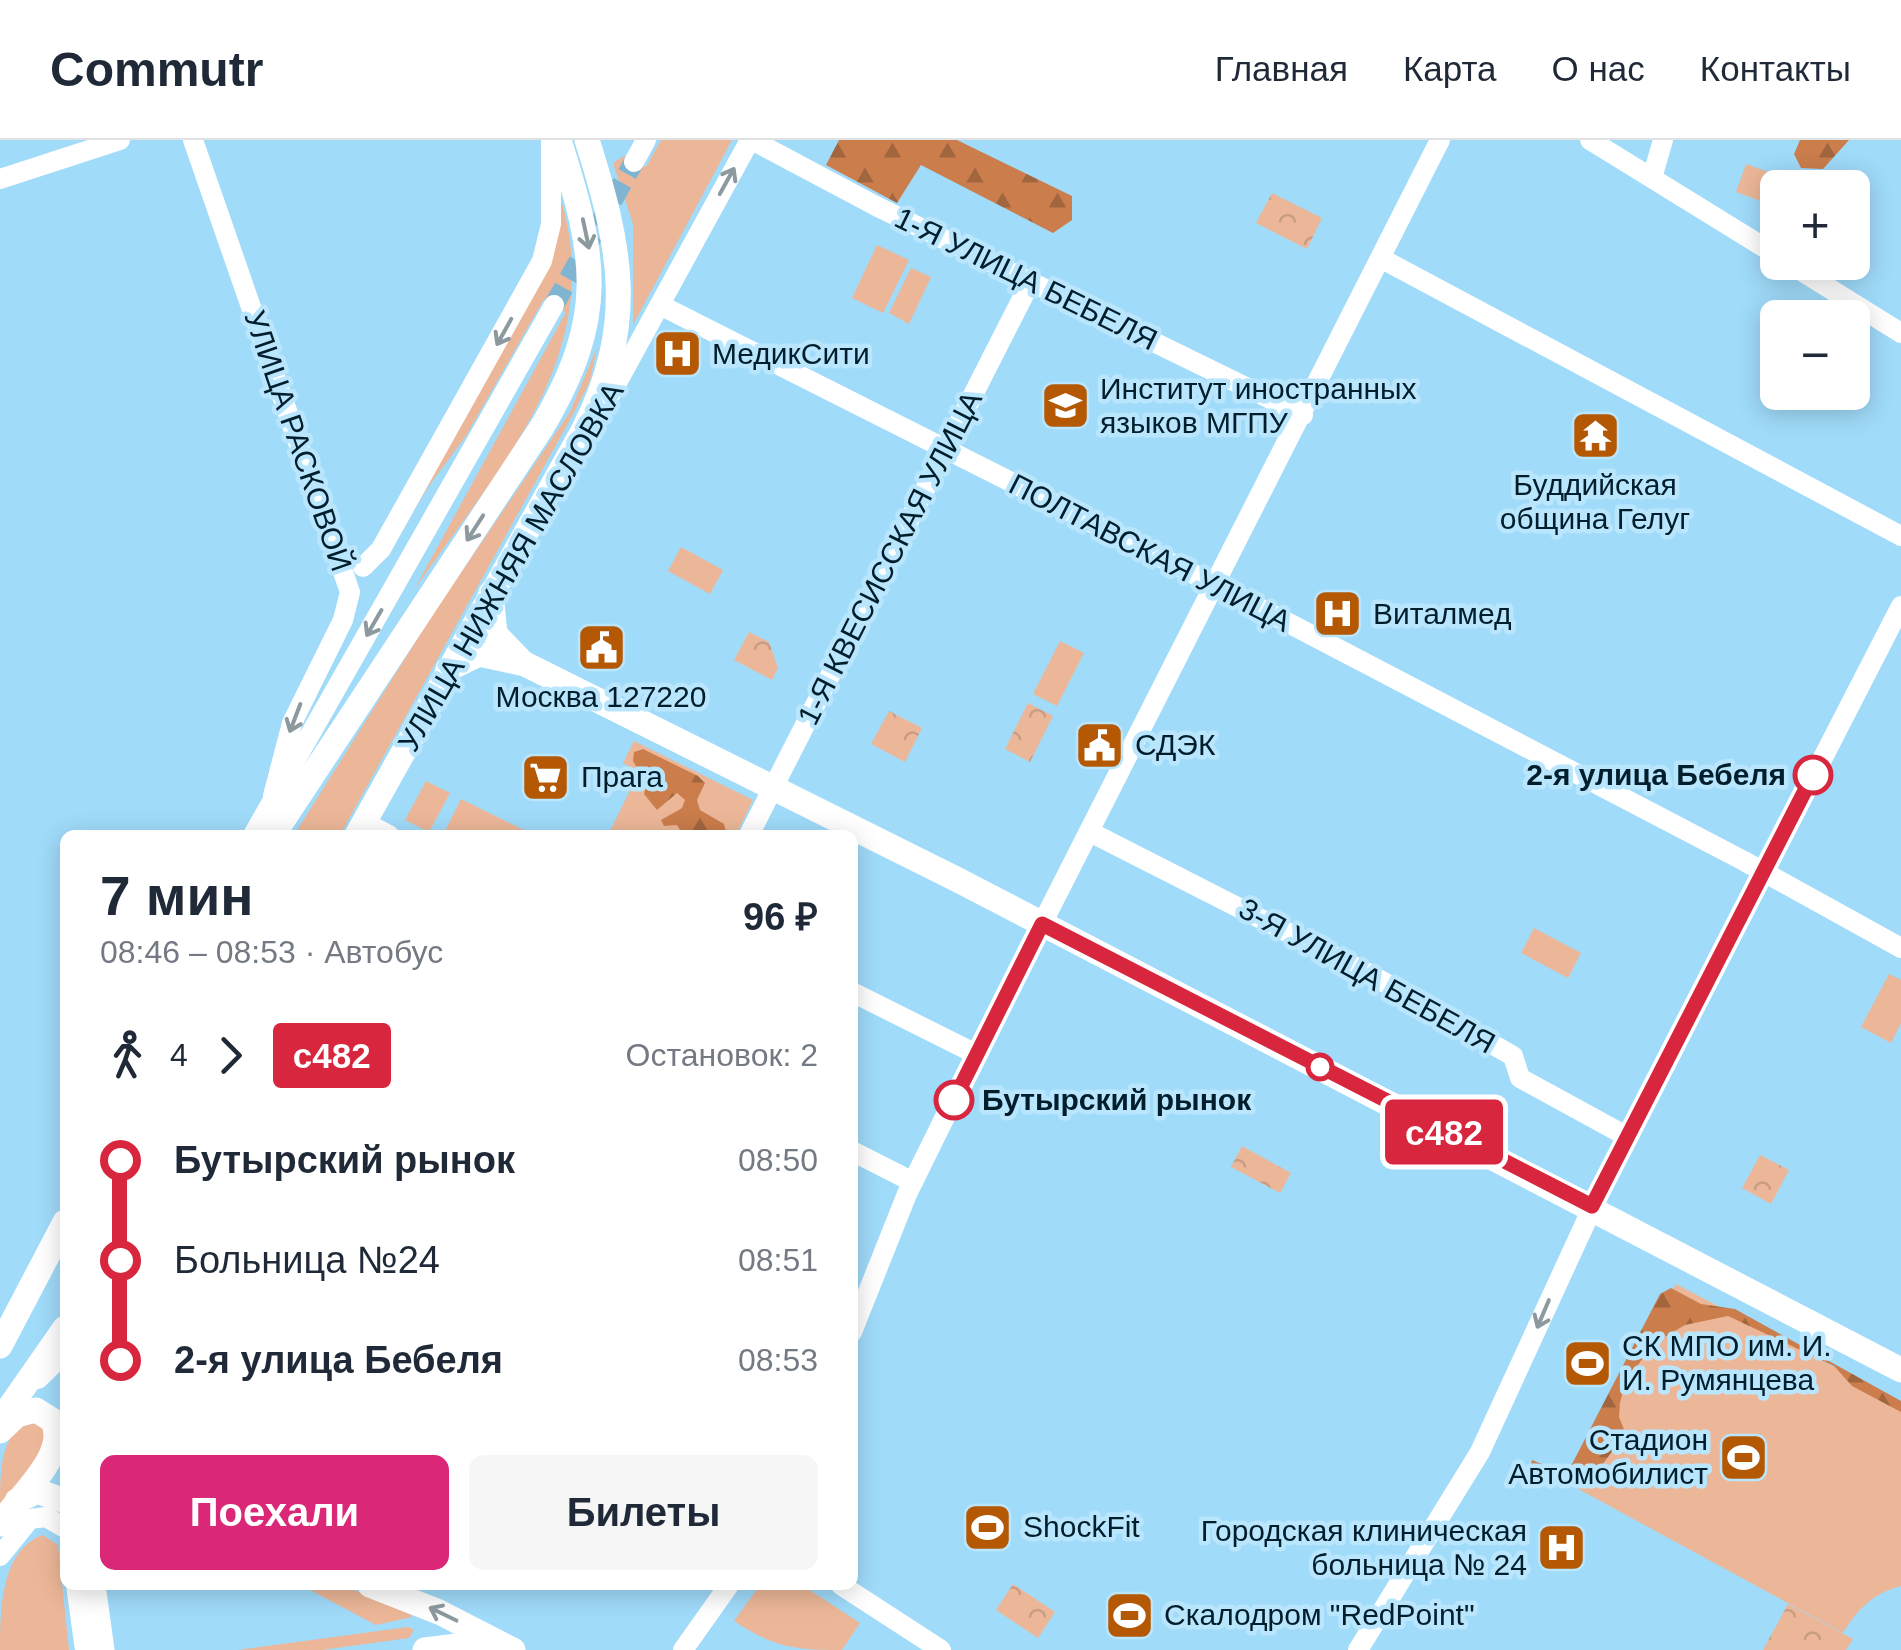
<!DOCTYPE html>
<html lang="ru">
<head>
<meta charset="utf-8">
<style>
  body { margin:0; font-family:Arial,sans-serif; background:#f6f6f7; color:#1f2937; height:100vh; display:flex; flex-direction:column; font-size:38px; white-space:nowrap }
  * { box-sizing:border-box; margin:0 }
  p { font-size:32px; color:#747a83 }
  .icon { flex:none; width:55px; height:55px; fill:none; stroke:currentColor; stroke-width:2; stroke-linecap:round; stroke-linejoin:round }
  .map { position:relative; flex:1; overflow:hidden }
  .side { position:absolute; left:60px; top:690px; width:798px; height:760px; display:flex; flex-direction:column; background:#fff; border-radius:15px; box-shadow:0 5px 25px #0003 }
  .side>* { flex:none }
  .badge { padding:0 20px; border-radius:8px; font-size:35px; line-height:65px }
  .controls { position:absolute; left:1760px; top:30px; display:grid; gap:20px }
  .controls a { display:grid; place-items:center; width:110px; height:110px; border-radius:15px; background:#fff; box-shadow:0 5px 25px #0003; font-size:50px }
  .map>.badge { position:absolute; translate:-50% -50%; box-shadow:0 0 0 5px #fff }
  .legs { display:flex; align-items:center; gap:15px; height:110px; padding:0 40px; font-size:32px }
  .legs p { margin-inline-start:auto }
  .overview { display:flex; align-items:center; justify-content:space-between; height:170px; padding:0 40px }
  h1 { font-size:55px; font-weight:800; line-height:75px }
  .button { display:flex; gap:20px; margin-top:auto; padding:20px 40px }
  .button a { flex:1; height:115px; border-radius:15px; background:#db2777; color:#fff; font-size:40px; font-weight:800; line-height:115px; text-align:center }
  .button a+a { background:#f6f6f7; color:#1f2937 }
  ul { padding:0 40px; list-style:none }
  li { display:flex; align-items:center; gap:35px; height:100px; font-size:38px }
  li i { display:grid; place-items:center; width:15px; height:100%; margin:0 12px; background:currentColor }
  li i::after { content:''; width:25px; height:25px; margin:-12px; border:8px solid; border-radius:50%; background:#fff }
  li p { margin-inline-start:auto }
  li:first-child i { background:linear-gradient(#0000 50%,currentColor 0) }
  li:last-child i { background:linear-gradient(currentColor 50%,#0000 0) }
  header { display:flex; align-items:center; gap:60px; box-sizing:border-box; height:140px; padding:0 50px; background:#fff; border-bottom:2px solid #e0e1e3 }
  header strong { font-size:48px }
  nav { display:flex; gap:55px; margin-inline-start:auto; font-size:35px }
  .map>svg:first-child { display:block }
  .grass { fill:#ecb798 }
  .forest { fill:url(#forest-firs) }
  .park { fill:url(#park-crowns) }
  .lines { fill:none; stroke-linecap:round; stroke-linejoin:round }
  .minor-tunnel { stroke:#80b5d1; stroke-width:20; stroke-dasharray:20 10; stroke-linecap:butt }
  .minor { stroke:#fff; stroke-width:20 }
  .major { stroke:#fff; stroke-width:25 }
  .oneway { stroke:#8c9aa0 }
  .line-1-casing { stroke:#fff; stroke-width:22 }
  .line-1 { stroke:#d7263d; stroke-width:15 }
  .stop-1-dot { fill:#fff; stroke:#d7263d; stroke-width:5 }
  .labels { text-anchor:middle; stroke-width:9; stroke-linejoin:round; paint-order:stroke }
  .street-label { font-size:30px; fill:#001e2c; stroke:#bae6fd }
  .poi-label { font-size:30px; fill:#001e2c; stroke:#bae6fd; text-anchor:start }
  .stop-label { font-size:30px; font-weight:bold; fill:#001e2c; stroke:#bae6fd; text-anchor:end }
</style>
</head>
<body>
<header>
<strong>Commutr</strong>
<nav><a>Главная</a><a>Карта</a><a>О нас</a><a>Контакты</a></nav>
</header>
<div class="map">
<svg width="1901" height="1510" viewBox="0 0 1901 1510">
  <defs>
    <pattern id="forest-firs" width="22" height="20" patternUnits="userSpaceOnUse" patternTransform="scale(2.5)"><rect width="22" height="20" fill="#cb7d4c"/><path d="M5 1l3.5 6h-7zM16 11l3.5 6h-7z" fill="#a2663f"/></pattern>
    <pattern id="park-crowns" width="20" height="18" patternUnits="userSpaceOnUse" patternTransform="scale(2.5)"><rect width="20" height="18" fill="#ecb798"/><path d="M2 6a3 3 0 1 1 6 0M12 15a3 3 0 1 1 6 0" fill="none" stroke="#c99d83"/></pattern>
  </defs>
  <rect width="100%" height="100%" fill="#a0dbfa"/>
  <g class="grass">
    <polygon points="661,0 732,0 633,185 633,84 613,23 624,16 646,27"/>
    <polygon points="1746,24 1803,44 1801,47 1778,48 1777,67 1736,52"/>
    <path d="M 561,60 C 608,216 496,330 414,450 L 566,172 L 544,159 L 466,296 L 428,347 L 389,412 Z"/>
    <polygon points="877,105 909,120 883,173 852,158"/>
    <polygon points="911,128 931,137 909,184 889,173"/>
    <polygon points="597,207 590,241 572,276 340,695 294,695 433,474 570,272"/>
    <polygon points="681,407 723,430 710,454 668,431"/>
    <polygon points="1060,501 1084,513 1057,566 1033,554"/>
    <polygon points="634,601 753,660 736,695 608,695 639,632 623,623"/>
    <polygon points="426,641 450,653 429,692 405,680"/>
    <polygon points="461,659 534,695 443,695"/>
    <polygon points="1534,788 1581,813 1568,838 1521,813"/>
    <polygon points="1889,834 1901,840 1901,883 1891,903 1861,887"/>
    <path d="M 1676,1144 L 1901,1262 L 1901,1446 C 1873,1453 1858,1469 1843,1493 L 1571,1345 Z"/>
    <path d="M 34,1276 L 52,1300 L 0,1367 C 0,1328 0,1293 34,1276 Z"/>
    <path d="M 43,1395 L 58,1405 L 69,1510 L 0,1510 C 0,1472 0,1410 43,1395 Z"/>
    <polygon points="312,1445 338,1445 406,1468 412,1477 376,1485 312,1451"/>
    <path d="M 760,1445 L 802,1445 L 860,1483 L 842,1510 C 794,1510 773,1507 734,1481 Z"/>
    <polygon points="408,1487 414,1490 409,1498 322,1510 238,1510"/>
  </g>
  <g class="forest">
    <polygon points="839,0 957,0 1072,56 1072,80 1053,93 921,25 897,63 826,25"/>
    <polygon points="1800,0 1849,0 1823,29 1801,28 1794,14"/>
    <polygon points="643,609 698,636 705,643 697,660 700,670 724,684 727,695 683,695 677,685 664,686 661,680 682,668 685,660 677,653 657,670 644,654 647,644 633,621 634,612"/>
    <polygon points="1671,1148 1701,1164 1735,1169 1901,1261 1901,1272 1852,1246 1834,1226 1728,1176 1685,1185 1653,1204 1625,1243 1620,1263 1619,1277 1629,1302 1616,1306 1592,1339 1587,1342 1529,1332 1532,1320 1551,1328 1571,1326 1660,1154"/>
  </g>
  <g class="park">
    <polygon points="1272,53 1322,78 1307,109 1256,83"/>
    <polygon points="749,492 769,502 778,528 772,540 734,520"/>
    <polygon points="1028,563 1053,576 1030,622 1005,609"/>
    <polygon points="889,571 922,588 905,622 871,604"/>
    <polygon points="1242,1006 1291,1033 1280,1053 1231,1027"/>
    <polygon points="1760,1015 1789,1030 1771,1064 1742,1048"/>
    <polygon points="1013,1444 1055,1472 1038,1498 996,1470"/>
    <polygon points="1788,1464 1853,1499 1846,1510 1763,1510"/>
  </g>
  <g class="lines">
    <polyline class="minor-tunnel" points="554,165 634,22"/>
    <g class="minor">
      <polyline points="193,0 350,452 343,480 292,583 273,656"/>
      <polyline points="752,0 876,66 1303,275"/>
      <polyline points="1590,0 1778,116"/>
      <polyline points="634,22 646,0"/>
      <polyline points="1652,38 1663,0"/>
      <polyline points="0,39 120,0"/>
      <polyline points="1382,119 1901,396"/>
      <polyline points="1787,122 1901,193"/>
      <polyline points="660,165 1231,453 1744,721 1901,808"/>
      <polyline points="601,272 750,0"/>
      <polyline points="363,427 381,409 542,121 551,84 551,0"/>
      <polyline points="364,682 389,695"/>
      <polyline points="1090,692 1373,836 1513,916 1520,938 1628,997"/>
      <polyline points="253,695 554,165"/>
      <polyline points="749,695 1031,141"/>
      <polyline points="852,852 976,914"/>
      <polyline points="852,1011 913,1042"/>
      <polyline points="852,1192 907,1054 976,914 1440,0"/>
      <polyline points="38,1239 65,1213"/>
      <polyline points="0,1416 30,1379 46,1377 65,1388"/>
      <polyline points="76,1445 85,1510"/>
      <polyline points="841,1445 941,1510"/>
      <polyline points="683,1510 729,1445"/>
      <polyline points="1358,1510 1480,1312 1600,1051 1901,466"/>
    </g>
    <g class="major">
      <polyline points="491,453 495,494 521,521"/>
      <polyline points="448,529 479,514 525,524 958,740 1901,1230"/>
      <path d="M 273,695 L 542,287 C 608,175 596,118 559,0"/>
      <path d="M 357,695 L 584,289 C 637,184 621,107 587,0"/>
      <polyline points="0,1206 65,1082"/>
      <polyline points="0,1281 65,1188"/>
      <path d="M 0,1291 L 17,1275 L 36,1270 L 52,1280 C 71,1313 18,1357 0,1384"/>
      <polyline points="17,1361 37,1351 65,1361"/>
      <polyline points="93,1445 102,1510"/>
      <polyline points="370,1445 439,1472 513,1510"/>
      <polyline points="425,1510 473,1504 494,1506"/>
    </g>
  </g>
  <defs><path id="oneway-shaft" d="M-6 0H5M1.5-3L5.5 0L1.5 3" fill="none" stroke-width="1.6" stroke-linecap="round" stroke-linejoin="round" transform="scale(2.5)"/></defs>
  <g class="oneway">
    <use href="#oneway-shaft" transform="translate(727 41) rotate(-61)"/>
    <use href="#oneway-shaft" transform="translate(586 94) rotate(78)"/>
    <use href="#oneway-shaft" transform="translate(504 192) rotate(119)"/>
    <use href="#oneway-shaft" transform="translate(475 388) rotate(123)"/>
    <use href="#oneway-shaft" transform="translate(374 483) rotate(120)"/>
    <use href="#oneway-shaft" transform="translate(295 578) rotate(111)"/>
    <use href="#oneway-shaft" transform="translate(1543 1174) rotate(113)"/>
    <use href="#oneway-shaft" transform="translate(443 1474) rotate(-154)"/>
  </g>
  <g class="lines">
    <defs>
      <polyline id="line-1" points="954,960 1042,784 1592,1066 1813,635"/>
    </defs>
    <use href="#line-1" class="line-1-casing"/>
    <use href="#line-1" class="line-1"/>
  </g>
  <defs>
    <symbol id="hospital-square" viewBox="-11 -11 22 22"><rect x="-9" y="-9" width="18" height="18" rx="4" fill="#b55803" stroke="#bae6fd"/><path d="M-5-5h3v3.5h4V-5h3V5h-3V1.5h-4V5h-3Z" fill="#fff"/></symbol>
    <symbol id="university-square" viewBox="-11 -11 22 22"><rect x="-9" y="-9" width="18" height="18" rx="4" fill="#b55803" stroke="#bae6fd"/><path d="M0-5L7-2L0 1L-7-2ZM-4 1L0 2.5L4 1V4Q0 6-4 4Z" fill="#fff"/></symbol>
    <symbol id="temple-square" viewBox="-11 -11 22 22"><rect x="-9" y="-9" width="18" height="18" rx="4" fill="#b55803" stroke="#bae6fd"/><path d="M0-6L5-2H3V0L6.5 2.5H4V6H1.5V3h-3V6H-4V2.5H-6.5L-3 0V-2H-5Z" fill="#fff"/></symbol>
    <symbol id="civic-square" viewBox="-11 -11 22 22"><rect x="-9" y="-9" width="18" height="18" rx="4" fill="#b55803" stroke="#bae6fd"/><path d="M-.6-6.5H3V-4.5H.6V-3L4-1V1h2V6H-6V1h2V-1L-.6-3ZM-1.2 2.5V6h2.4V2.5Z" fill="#fff"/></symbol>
    <symbol id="supermarket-square" viewBox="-11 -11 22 22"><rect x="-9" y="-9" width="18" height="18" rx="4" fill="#b55803" stroke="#bae6fd"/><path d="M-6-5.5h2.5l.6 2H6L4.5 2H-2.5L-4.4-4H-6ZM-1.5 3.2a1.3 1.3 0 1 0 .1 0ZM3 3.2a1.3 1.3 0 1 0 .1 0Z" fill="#fff"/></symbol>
    <symbol id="stadium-square" viewBox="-11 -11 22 22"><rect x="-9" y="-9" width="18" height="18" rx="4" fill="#b55803" stroke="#bae6fd"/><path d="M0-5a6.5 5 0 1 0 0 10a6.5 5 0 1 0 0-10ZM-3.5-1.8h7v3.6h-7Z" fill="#fff"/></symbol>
  </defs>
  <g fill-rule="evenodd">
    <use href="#hospital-square" x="650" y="186" width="55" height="55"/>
    <use href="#university-square" x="1038" y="238" width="55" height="55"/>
    <use href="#temple-square" x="1568" y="268" width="55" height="55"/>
    <use href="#hospital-square" x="1310" y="446" width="55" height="55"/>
    <use href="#civic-square" x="574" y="480" width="55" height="55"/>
    <use href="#civic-square" x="1072" y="578" width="55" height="55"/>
    <use href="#supermarket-square" x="518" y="610" width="55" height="55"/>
    <use href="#stadium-square" x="1560" y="1196" width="55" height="55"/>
    <use href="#stadium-square" x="1716" y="1290" width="55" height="55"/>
    <use href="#stadium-square" x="960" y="1360" width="55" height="55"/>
    <use href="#hospital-square" x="1534" y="1380" width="55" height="55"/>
    <use href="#stadium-square" x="1102" y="1448" width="55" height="55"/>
  </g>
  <g class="stop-1-dot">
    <circle cx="1813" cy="635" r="18"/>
    <circle cx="1320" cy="927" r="12"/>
    <circle cx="954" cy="960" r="18"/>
  </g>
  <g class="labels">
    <g class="street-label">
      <text transform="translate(1026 139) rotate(26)" y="10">1-Я УЛИЦА БЕБЕЛЯ</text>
      <text transform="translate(298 301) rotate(71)" y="10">УЛИЦА РАСКОВОЙ</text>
      <text transform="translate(1150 413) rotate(27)" y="10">ПОЛТАВСКАЯ УЛИЦА</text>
      <text transform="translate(890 418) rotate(-63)" y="10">1-Я КВЕСИССКАЯ УЛИЦА</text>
      <text transform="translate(511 427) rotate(-60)" y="10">УЛИЦА НИЖНЯЯ МАСЛОВКА</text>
      <text transform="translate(1367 836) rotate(29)" y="10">3-Я УЛИЦА БЕБЕЛЯ</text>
    </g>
    <g class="poi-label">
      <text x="712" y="224">МедикСити</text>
      <text x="1100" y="259">Институт иностранных<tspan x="1100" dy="34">языков МГПУ</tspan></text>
      <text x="1595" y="355" text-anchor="middle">Буддийская<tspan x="1595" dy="34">община Гелуг</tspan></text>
      <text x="1373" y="484">Виталмед</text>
      <text x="601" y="567" text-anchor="middle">Москва 127220</text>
      <text x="1135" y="615">СДЭК</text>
      <text x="581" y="647">Прага</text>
      <text x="1622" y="1216">СК МПО им. И.<tspan x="1622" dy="34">И. Румянцева</tspan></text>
      <text x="1708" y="1310" text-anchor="end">Стадион<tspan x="1708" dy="34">Автомобилист</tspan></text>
      <text x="1023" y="1397">ShockFit</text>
      <text x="1527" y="1401" text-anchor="end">Городская клиническая<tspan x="1527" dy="34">больница № 24</tspan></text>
      <text x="1164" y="1485">Скалодром "RedPoint"</text>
    </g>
    <g class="stop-label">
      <text x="1786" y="645">2-я улица Бебеля</text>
      <text x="982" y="970" text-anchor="start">Бутырский рынок</text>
    </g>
  </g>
</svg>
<div class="controls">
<a>+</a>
<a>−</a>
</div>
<b class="badge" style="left:1444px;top:992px;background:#d7263d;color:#fff">с482</b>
<section class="side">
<div class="overview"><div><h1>7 мин</h1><p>08:46 – 08:53 · Автобус</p></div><b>96 ₽</b></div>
<div class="legs"><svg class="icon" aria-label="walk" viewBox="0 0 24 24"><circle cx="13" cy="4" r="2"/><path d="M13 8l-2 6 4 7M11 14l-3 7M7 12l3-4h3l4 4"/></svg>4<svg class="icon" aria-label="forward" viewBox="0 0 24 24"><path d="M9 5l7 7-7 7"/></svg><b class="badge" style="background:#d7263d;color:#fff">с482</b><p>Остановок: 2</p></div>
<ul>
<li><i style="color:#d7263d"></i><b>Бутырский рынок</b><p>08:50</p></li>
<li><i style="color:#d7263d"></i><span>Больница №24</span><p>08:51</p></li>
<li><i style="color:#d7263d"></i><b>2-я улица Бебеля</b><p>08:53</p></li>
</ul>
<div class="button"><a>Поехали</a><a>Билеты</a></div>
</section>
</div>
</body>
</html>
